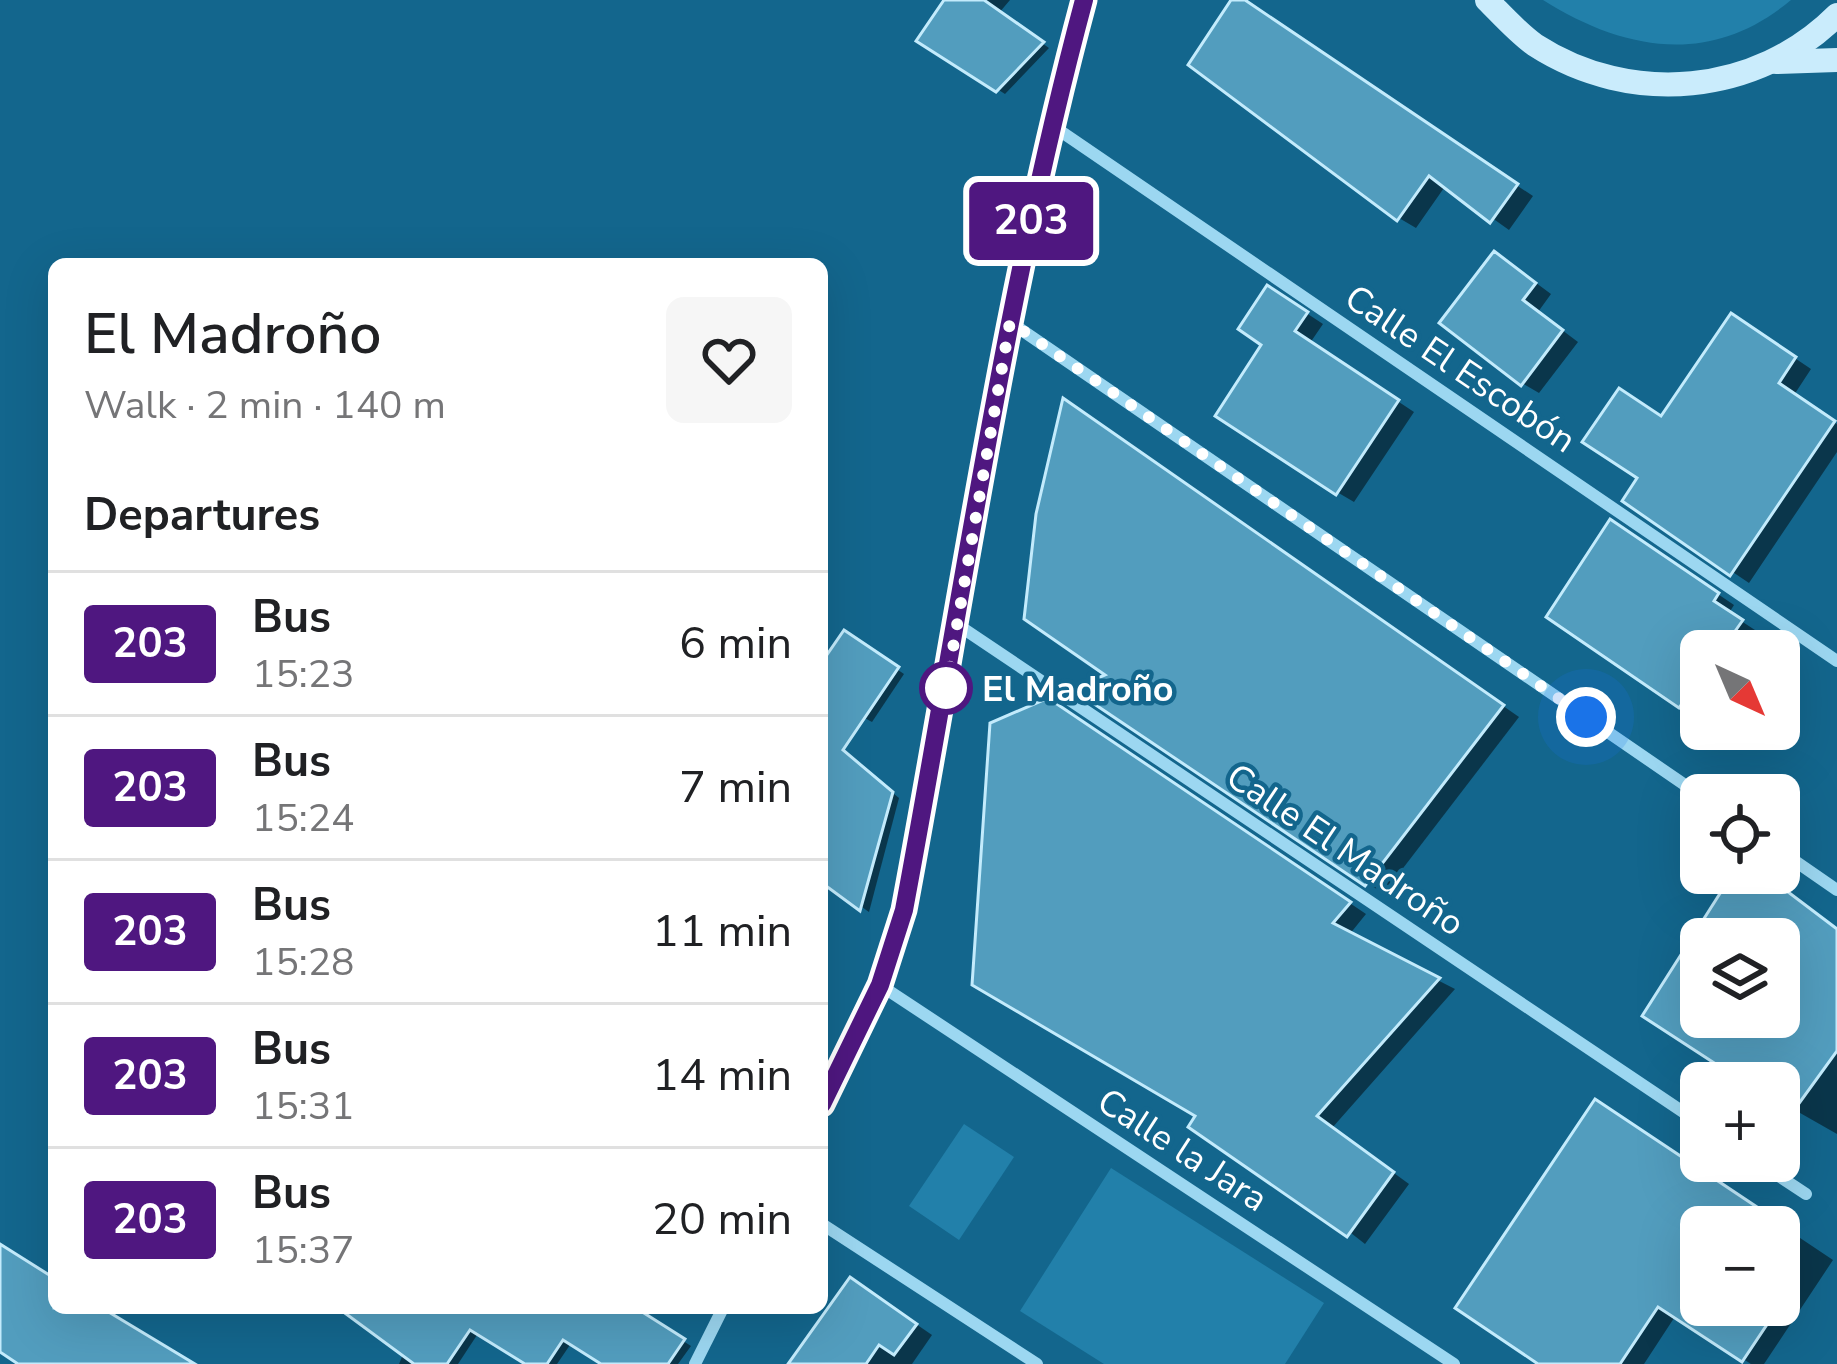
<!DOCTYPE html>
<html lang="en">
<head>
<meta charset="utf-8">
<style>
  body { margin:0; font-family:"Nunito Sans",sans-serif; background:#f6f6f6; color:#202124; height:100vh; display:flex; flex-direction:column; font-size:45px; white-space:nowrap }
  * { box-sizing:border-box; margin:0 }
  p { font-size:39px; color:#757577 }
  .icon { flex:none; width:66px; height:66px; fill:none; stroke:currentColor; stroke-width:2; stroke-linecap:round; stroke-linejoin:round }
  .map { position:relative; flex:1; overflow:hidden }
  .panel { position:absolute; left:48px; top:258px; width:780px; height:1056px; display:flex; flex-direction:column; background:#fff; border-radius:18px; box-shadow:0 12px 48px #0002 }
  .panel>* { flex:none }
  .badge { padding:0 24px; border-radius:9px; font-size:42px; line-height:78px }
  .needle { width:78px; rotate:136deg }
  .fabs { position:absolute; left:1680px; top:630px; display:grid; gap:24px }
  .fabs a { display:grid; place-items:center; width:120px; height:120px; border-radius:18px; background:#fff; box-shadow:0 12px 48px #0002; font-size:60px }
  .you { position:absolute; width:60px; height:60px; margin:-30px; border:9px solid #fff; border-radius:50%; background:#1a73e8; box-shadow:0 0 0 18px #1a73e833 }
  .map>.badge { position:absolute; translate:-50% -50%; box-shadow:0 0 0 6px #fff }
  h2 { padding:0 36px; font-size:45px; line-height:108px }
  .round { display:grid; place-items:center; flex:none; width:126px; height:126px; border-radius:18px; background:#f6f6f6 }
  .summary { display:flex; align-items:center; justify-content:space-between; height:204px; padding:0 36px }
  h1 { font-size:57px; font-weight:600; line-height:90px }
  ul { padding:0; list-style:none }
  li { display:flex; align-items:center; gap:36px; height:144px; padding:0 36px; border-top:3px solid #e0e0e0 }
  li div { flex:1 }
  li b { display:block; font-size:45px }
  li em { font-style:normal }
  li .badge { min-width:132px; font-weight:700; text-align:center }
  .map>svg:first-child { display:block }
  .green { fill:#2280aa }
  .shadow { fill:#0007; fill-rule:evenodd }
  .building { fill:#529dbe; stroke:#c3ebfc; stroke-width:3; fill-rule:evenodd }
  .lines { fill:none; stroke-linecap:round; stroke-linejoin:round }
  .minor { stroke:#9cd7f1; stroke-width:12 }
  .secondary { stroke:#caecfc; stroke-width:24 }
  .line-casing { stroke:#fff; stroke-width:27 }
  .line { stroke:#4f1780; stroke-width:18 }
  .walk { stroke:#fff; stroke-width:12; stroke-dasharray:0 21.6 }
  .stop-dot { fill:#fff; stroke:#4f1780; stroke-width:6 }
  .labels { text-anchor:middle; stroke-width:9; stroke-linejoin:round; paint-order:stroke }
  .street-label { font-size:36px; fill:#fff; stroke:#13668d }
  .stop-label { font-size:36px; font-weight:bold; fill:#fff; stroke:#13668d; text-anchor:start }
</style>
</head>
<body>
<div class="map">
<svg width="1837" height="1364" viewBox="0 0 1837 1364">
  <rect width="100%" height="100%" fill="#13668d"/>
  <g class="green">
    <path d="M 1543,0 L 1791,0 C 1711,67 1624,51 1543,0 Z"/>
    <polygon points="964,1124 1014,1157 959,1240 909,1206"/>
    <polygon points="1111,1168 1324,1303 1285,1364 1104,1364 1020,1311"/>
  </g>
  <g class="shadow">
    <polygon points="947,0 1010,0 999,13 1049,48 1005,94 920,40"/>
    <polygon points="1235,0 1533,196 1509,230 1446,185 1416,228 1399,218"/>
    <polygon points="1512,265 1551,294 1538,312 1578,342 1539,393 1522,383"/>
    <polygon points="1285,299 1323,324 1310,343 1414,412 1354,502 1337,492 1266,344"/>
    <polygon points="1749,327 1811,369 1794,395 1837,424 1837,452 1749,583 1626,500 1641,477 1662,419"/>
    <polygon points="1080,411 1519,717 1384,893 1366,883"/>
    <polygon points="1628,533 1734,605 1729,613 1758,632 1745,651 1701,651 1698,715 1681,705"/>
    <polygon points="845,634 904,674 872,722 822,695 822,668"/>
    <polygon points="1066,712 1366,914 1349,935 1455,989 1332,1128 1409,1184 1365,1244 1200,1115"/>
    <polygon points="822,735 899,798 869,912 822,879"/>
    <path d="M 1737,873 L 1763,873 L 1837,929 L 1837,1134 L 1779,1101 L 1779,1083 L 1751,1083 L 1646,1015 ZM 1701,939 L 1779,939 L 1779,1017 L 1701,1017 Z"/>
    <path d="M 1613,1113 L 1833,1260 L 1764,1364 L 1751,1364 L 1676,1315 L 1644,1364 L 1544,1364 ZM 1701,1227 L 1779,1227 L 1779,1305 L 1701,1305 Z"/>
    <polygon points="868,1291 932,1335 912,1364 792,1364"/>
    <polygon points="343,1308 632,1308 691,1346 678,1364 607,1364 572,1342 557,1364 531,1364 479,1332 458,1364 399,1364 404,1352"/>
  </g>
  <g class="building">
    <polygon points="944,0 984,0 1044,42 996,92 916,41"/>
    <polygon points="1231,0 1245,0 1518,184 1490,223 1429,176 1397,221 1188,65"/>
    <polygon points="1494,251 1536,283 1523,300 1563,330 1521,386 1439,323"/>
    <polygon points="1267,285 1308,312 1295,331 1399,400 1336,495 1215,416 1261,345 1238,329"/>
    <polygon points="1731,313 1796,357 1779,383 1835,421 1730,576 1622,501 1637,478 1582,442 1619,388 1661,416"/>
    <polygon points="1063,398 1504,705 1365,886 1072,689 1105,675 1024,619 1036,514"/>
    <polygon points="1610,519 1719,593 1714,601 1743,620 1721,651 1701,651 1701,678 1679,708 1546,617"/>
    <polygon points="844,630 899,667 843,750 893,792 860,911 822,883 822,662"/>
    <polygon points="1048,698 1351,902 1333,923 1440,978 1317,1116 1394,1172 1347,1237 1188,1127 1195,1116 972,985 990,723"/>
    <path d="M 1733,873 L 1763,873 L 1837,929 L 1837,1051 L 1779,1131 L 1779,1083 L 1745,1083 L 1642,1016 ZM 1701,939 L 1779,939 L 1779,1017 L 1701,1017 Z"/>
    <polygon points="1595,1099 1787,1227 1701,1227 1701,1305 1780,1305 1742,1362 1658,1307 1620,1364 1538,1364 1455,1308"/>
    <polygon points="0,1244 54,1278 54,1308 102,1308 195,1364 18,1364 0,1352"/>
    <polygon points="850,1277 917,1324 894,1355 879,1345 866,1364 788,1364"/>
    <polygon points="338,1308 636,1308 685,1339 668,1364 601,1364 563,1340 547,1364 525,1364 470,1330 447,1364 414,1364"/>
  </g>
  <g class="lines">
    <g class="minor">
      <polyline points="1050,124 1837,661"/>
      <polyline points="1010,322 1701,796"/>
      <polyline points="958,625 1701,1124"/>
      <polyline points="1779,850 1837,890"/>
      <polyline points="880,985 1454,1364"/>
      <path d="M 822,1104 L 880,985 L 904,910 C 961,606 1004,298 1084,0"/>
      <polyline points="1756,1161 1806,1194"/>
      <polyline points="822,1224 1037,1364"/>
      <polyline points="695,1364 723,1308"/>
    </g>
    <g class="secondary">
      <path d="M 1487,0 C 1502,15 1518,33 1535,45 C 1631,107 1757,95 1837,15"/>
      <polyline points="1776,62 1837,60"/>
    </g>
  </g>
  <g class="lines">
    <defs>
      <path id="line" d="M 822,1104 L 880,985 L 904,910 C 961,606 1004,298 1084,0"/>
    </defs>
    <use href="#line" class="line-casing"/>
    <use href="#line" class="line"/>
    <polyline class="walk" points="946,688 1010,322 1586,717"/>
  </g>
  <circle class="stop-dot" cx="946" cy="688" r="24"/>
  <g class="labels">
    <g class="street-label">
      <text transform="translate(1461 368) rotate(34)" y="13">Calle El Escobón</text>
      <text transform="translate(1346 849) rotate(34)" y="13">Calle El Madroño</text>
      <text transform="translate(1183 1149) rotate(33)" y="13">Calle la Jara</text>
    </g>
    <g class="stop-label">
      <text x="982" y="701">El Madroño</text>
    </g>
  </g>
</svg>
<div class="fabs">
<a><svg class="needle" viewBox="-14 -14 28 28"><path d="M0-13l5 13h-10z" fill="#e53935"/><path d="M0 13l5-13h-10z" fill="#757577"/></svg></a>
<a><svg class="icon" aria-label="locate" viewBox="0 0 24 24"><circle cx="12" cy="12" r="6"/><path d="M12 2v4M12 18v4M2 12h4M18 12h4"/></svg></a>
<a><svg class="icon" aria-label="layers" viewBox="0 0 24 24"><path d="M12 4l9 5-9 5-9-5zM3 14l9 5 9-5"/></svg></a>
<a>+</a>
<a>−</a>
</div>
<div class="you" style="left:1586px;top:717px"></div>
<b class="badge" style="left:1031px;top:221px;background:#4f1780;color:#fff">203</b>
<section class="panel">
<div class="summary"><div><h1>El Madroño</h1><p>Walk · 2 min · 140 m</p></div><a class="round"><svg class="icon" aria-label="heart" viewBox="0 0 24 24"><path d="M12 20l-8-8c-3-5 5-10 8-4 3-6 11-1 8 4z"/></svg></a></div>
<h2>Departures</h2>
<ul>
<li><span class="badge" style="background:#4f1780;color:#fff">203</span><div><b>Bus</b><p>15:23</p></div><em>6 min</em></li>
<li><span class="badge" style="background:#4f1780;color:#fff">203</span><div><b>Bus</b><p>15:24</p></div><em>7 min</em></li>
<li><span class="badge" style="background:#4f1780;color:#fff">203</span><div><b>Bus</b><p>15:28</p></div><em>11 min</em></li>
<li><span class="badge" style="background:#4f1780;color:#fff">203</span><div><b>Bus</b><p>15:31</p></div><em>14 min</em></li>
<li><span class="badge" style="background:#4f1780;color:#fff">203</span><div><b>Bus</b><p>15:37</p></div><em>20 min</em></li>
</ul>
</section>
</div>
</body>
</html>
